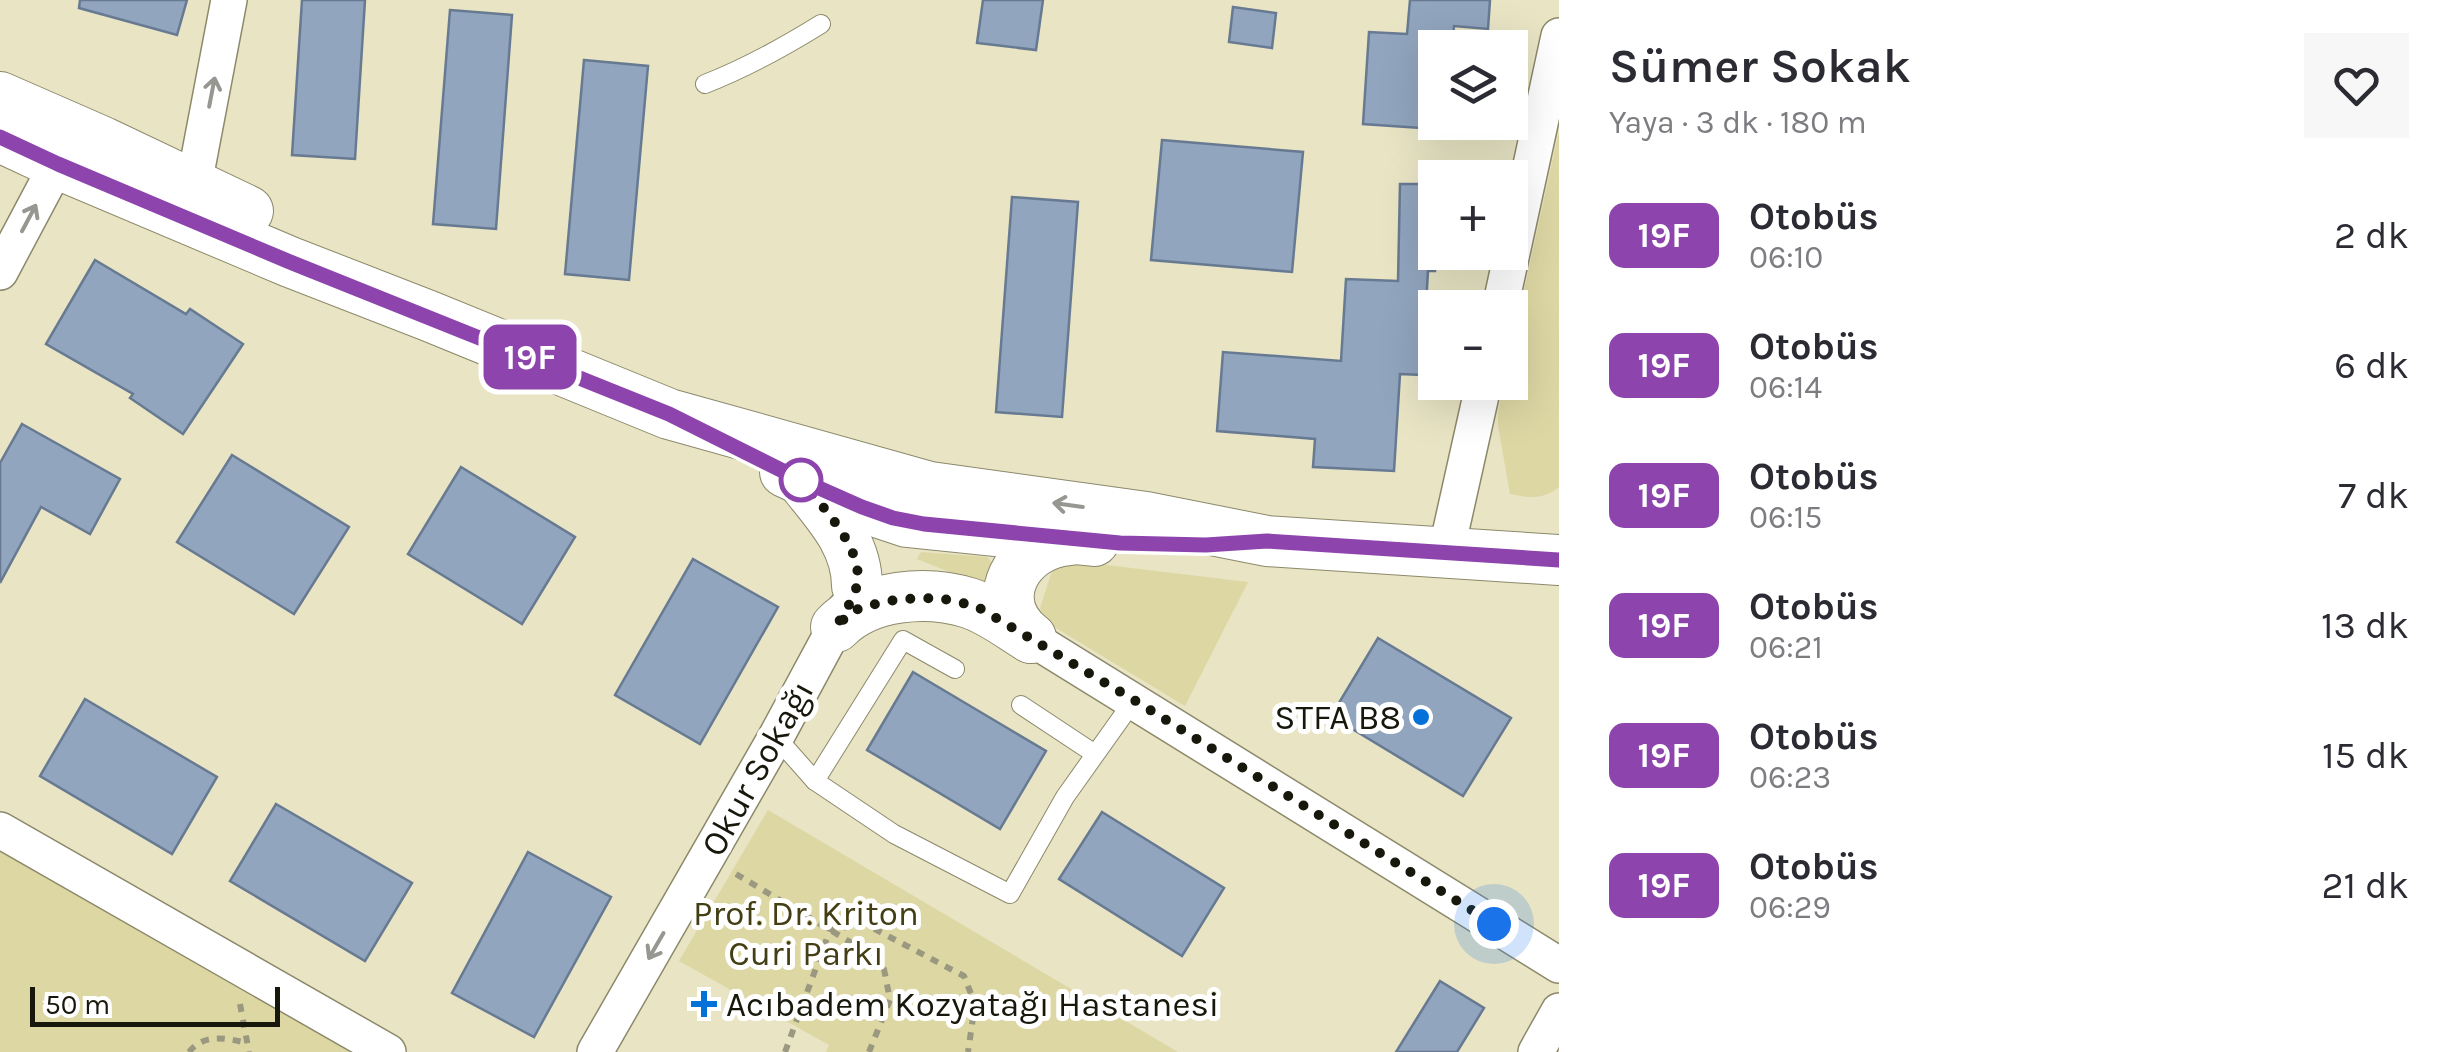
<!DOCTYPE html>
<html lang="tr">
<head>
<meta charset="utf-8">
<style>
  body { margin:0; font-family:Karla,sans-serif; background:#f7f7f7; color:#2b2b33; height:100vh; display:flex; flex-direction:column; font-size:38px; white-space:nowrap }
  * { box-sizing:border-box; margin:0 }
  p { font-size:32px; color:#7c7c81 }
  .icon { flex:none; width:55px; height:55px; fill:none; stroke:currentColor; stroke-width:2; stroke-linecap:round; stroke-linejoin:round }
  .map { position:relative; flex:1; overflow:hidden }
  .details { display:flex; flex-direction:column; background:#fff; width:900px }
  .details>* { flex:none }
  .badge { padding:0 20px; border-radius:15px; font-size:35px; line-height:65px }
  .fabs { position:absolute; left:1418px; top:30px; display:grid; gap:20px }
  .fabs a { display:grid; place-items:center; width:110px; height:110px; border-radius:0px; background:#fff; box-shadow:0 10px 40px #0002; font-size:50px }
  .scale { position:absolute; left:30px; bottom:25px; width:250px; box-sizing:border-box; padding-left:10px; border:5px solid #18170b; border-top:0; font-size:28px; line-height:35px; white-space:nowrap; color:#18170b; -webkit-text-stroke:8px #fff; paint-order:stroke }
  .you { position:absolute; width:50px; height:50px; margin:-25px; border:8px solid #fff; border-radius:50%; background:#1a73e8; box-shadow:0 0 0 15px #1a73e833 }
  .map>.badge { position:absolute; translate:-50% -50%; box-shadow:0 0 0 5px #fff }
  .round { display:grid; place-items:center; flex:none; width:105px; height:105px; border-radius:0px; background:#f7f7f7 }
  .summary { display:flex; align-items:center; justify-content:space-between; height:170px; padding:0 50px }
  h1 { font-size:48px; font-weight:600; line-height:75px }
  ul { padding:0; list-style:none }
  li { display:flex; align-items:center; gap:30px; height:130px; padding:0 50px }
  li div { flex:1 }
  li b { display:block; font-size:38px }
  li em { font-style:normal }
  li .badge { min-width:110px; font-weight:700; text-align:center }
  main { display:flex; flex:1; min-height:0 }
  .map>svg:first-child { display:block }
  .green { fill:#ddd7a4 }
  .building { fill:#91a5be; stroke:#677a92; stroke-width:2.5 }
  .lines { fill:none; stroke-linecap:round; stroke-linejoin:round }
  .lane-casing { stroke:#8c896b; stroke-width:20 }
  .street-casing { stroke:#8c896b; stroke-width:38 }
  .secondary-casing { stroke:#8c896b; stroke-width:52 }
  .path { stroke:#9b9880; stroke-width:6; stroke-dasharray:8 8; stroke-linecap:butt }
  .lane { stroke:#fff; stroke-width:18 }
  .street { stroke:#fff; stroke-width:35 }
  .secondary { stroke:#fff; stroke-width:50 }
  .oneway { stroke:#979791 }
  .line-casing { stroke:#fff; stroke-width:22 }
  .line { stroke:#8e44ad; stroke-width:15 }
  .walk { stroke:#18170b; stroke-width:10; stroke-dasharray:0 18 }
  .stop-dot { fill:#fff; stroke:#8e44ad; stroke-width:5 }
  .poi-dot { fill:#0471d9; stroke:#fff; stroke-width:4 }
  .labels { text-anchor:middle; stroke-width:10; stroke-linejoin:round; paint-order:stroke }
  .poi-label { font-size:35px; fill:#18170b; stroke:#fff; text-anchor:end }
  .street-label { font-size:35px; fill:#18170b; stroke:#fff }
  .park-label { font-size:35px; fill:#443e14; stroke:#fff }
</style>
</head>
<body>
<main>
<div class="map">
<svg width="1559" height="1052" viewBox="0 0 1559 1052">
  <rect width="100%" height="100%" fill="#e8e4c4"/>
  <g class="green">
    <path d="M 1559,131 L 1559,487 C 1543,500 1530,498 1510,494 L 1498,426 L 1498,412 L 1504,383 L 1510,382 L 1510,355 Z"/>
    <polygon points="921,552 987,557 993,564 986,584 980,584 917,559"/>
    <polygon points="1056,559 1248,582 1185,706 1046,622 1040,608"/>
    <polygon points="768,810 1178,1052 826,1052 829,1045 679,961"/>
    <polygon points="0,830 384,1052 0,1052"/>
  </g>
  <g class="building">
    <polygon points="80,0 187,0 177,35 79,8"/>
    <polygon points="302,0 365,0 355,159 292,155"/>
    <polygon points="983,0 1043,0 1036,50 977,43"/>
    <polygon points="1410,0 1490,0 1488,29 1454,26 1452,48 1435,48 1435,129 1363,124 1369,32 1407,34"/>
    <polygon points="1233,7 1276,13 1272,48 1229,42"/>
    <polygon points="450,10 512,15 496,229 433,224"/>
    <polygon points="584,60 648,66 629,280 565,274"/>
    <polygon points="1162,140 1303,152 1292,272 1151,260"/>
    <polygon points="1400,184 1435,184 1435,271 1428,271 1422,375 1400,374 1394,471 1313,467 1315,439 1217,431 1223,352 1341,361 1346,279 1398,281"/>
    <polygon points="1012,197 1078,202 1062,417 996,412"/>
    <polygon points="95,260 186,314 190,309 243,344 183,434 130,398 133,394 46,344"/>
    <polygon points="22,424 120,479 90,534 41,507 0,583 0,463"/>
    <polygon points="232,455 349,527 294,614 177,542"/>
    <polygon points="461,467 575,537 522,624 408,554"/>
    <polygon points="693,559 778,607 700,744 615,695"/>
    <polygon points="1378,638 1511,718 1463,796 1331,716"/>
    <polygon points="913,672 1046,751 1000,829 867,750"/>
    <polygon points="85,699 217,777 172,854 40,776"/>
    <polygon points="276,804 412,883 365,961 230,881"/>
    <polygon points="1102,812 1224,888 1182,956 1059,879"/>
    <polygon points="528,852 611,897 534,1037 452,993"/>
    <polygon points="1440,981 1484,1008 1457,1052 1396,1052"/>
  </g>
  <g class="lines">
    <defs>
      <g id="lane">
        <path d="M 705,84 C 746,68 784,47 821,24"/>
        <polyline points="1021,705 1095,754"/>
        <polyline points="776,737 815,781 894,834 1010,894 1065,797 1134,700"/>
        <polyline points="815,781 903,640 955,669"/>
      </g>
      <g id="street">
        <polyline points="173,181 194,184 229,0"/>
        <polyline points="0,272 68,144"/>
        <polyline points="1500,308 1559,36"/>
        <polyline points="1446,552 1484,382"/>
        <polyline points="1031,638 1559,965"/>
        <polyline points="0,830 388,1052"/>
        <polyline points="595,1052 776,737 845,609"/>
        <polyline points="1536,1052 1559,1011"/>
      </g>
      <g id="secondary">
        <polyline points="0,97 103,142 248,211"/>
        <polyline points="0,137 58,164 290,262 429,316 669,414 912,482 930,487 1146,517 1267,541 1559,560"/>
        <polyline points="785,472 862,507 907,522 1094,541"/>
        <path d="M 803,482 C 828,514 857,543 857,586"/>
        <path d="M 836,627 C 868,594 927,590 969,603 C 991,610 1011,626 1031,638"/>
        <path d="M 1031,638 C 984,601 1018,543 1070,540"/>
      </g>
    </defs>
    <use href="#lane" class="lane-casing"/>
    <use href="#street" class="street-casing"/>
    <use href="#secondary" class="secondary-casing"/>
    <g class="path">
      <polyline points="736,874 862,949 884,969 890,1000 869,1052"/>
      <polyline points="240,1004 249,1052"/>
      <path d="M 189,1052 C 204,1033 226,1038 247,1043"/>
      <polyline points="785,1052 830,930 865,924 964,976 975,1004 968,1052"/>
    </g>
    <use href="#lane" class="lane"/>
    <use href="#street" class="street"/>
    <use href="#secondary" class="secondary"/>
  </g>
  <defs><path id="oneway-shaft" d="M-6 0H5M1.5-3L5.5 0L1.5 3" fill="none" stroke-width="1.6" stroke-linecap="round" stroke-linejoin="round" transform="scale(2.5)"/></defs>
  <g class="oneway">
    <use href="#oneway-shaft" transform="translate(212 92) rotate(-79)"/>
    <use href="#oneway-shaft" transform="translate(29 218) rotate(-62)"/>
    <use href="#oneway-shaft" transform="translate(1068 505) rotate(-172)"/>
    <use href="#oneway-shaft" transform="translate(656 946) rotate(120)"/>
  </g>
  <g class="lines">
    <defs>
      <polyline id="line" points="0,137 58,164 290,262 669,414 801,480 862,507 893,518 924,524 1120,543 1206,545 1267,541 1559,560"/>
    </defs>
    <use href="#line" class="line-casing"/>
    <use href="#line" class="line"/>
    <path class="walk" d="M 801,480 C 821,506 864,548 857,584 C 855,598 843,614 836,627 L 850,613 L 862,607 L 900,599 L 939,598 L 976,606 L 1134,700 L 1494,924"/>
  </g>
  <circle class="stop-dot" cx="801" cy="480" r="20"/>
  <g class="poi-dot">
    <circle cx="1421" cy="717" r="10"/>
    <path d="M699 989h10v10h10v10h-10v10h-10v-10h-10v-10h10z"/>
  </g>
  <g class="labels">
    <g class="poi-label">
      <text x="1401" y="729">STFA B8</text>
      <text x="726" y="1016" text-anchor="start">Acıbadem Kozyatağı Hastanesi</text>
    </g>
    <g class="street-label">
      <text transform="translate(757 768) rotate(-61)" y="12">Okur Sokağı</text>
    </g>
    <g class="park-label">
      <text x="806" y="925">Prof. Dr. Kriton<tspan x="806" dy="40">Curi Parkı</tspan></text>
    </g>
  </g>
</svg>
<div class="fabs">
<a><svg class="icon" aria-label="layers" viewBox="0 0 24 24"><path d="M12 4l9 5-9 5-9-5zM3 14l9 5 9-5"/></svg></a>
<a>+</a>
<a>−</a>
</div>
<div class="scale">50 m</div>
<div class="you" style="left:1494px;top:924px"></div>
<b class="badge" style="left:530px;top:357px;background:#8e44ad;color:#fff">19F</b>
</div>
<section class="details">
<div class="summary"><div><h1>Sümer Sokak</h1><p>Yaya · 3 dk · 180 m</p></div><a class="round"><svg class="icon" aria-label="heart" viewBox="0 0 24 24"><path d="M12 20l-8-8c-3-5 5-10 8-4 3-6 11-1 8 4z"/></svg></a></div>
<ul>
<li><span class="badge" style="background:#8e44ad;color:#fff">19F</span><div><b>Otobüs</b><p>06:10</p></div><em>2 dk</em></li>
<li><span class="badge" style="background:#8e44ad;color:#fff">19F</span><div><b>Otobüs</b><p>06:14</p></div><em>6 dk</em></li>
<li><span class="badge" style="background:#8e44ad;color:#fff">19F</span><div><b>Otobüs</b><p>06:15</p></div><em>7 dk</em></li>
<li><span class="badge" style="background:#8e44ad;color:#fff">19F</span><div><b>Otobüs</b><p>06:21</p></div><em>13 dk</em></li>
<li><span class="badge" style="background:#8e44ad;color:#fff">19F</span><div><b>Otobüs</b><p>06:23</p></div><em>15 dk</em></li>
<li><span class="badge" style="background:#8e44ad;color:#fff">19F</span><div><b>Otobüs</b><p>06:29</p></div><em>21 dk</em></li>
</ul>
</section>
</main>
</body>
</html>
